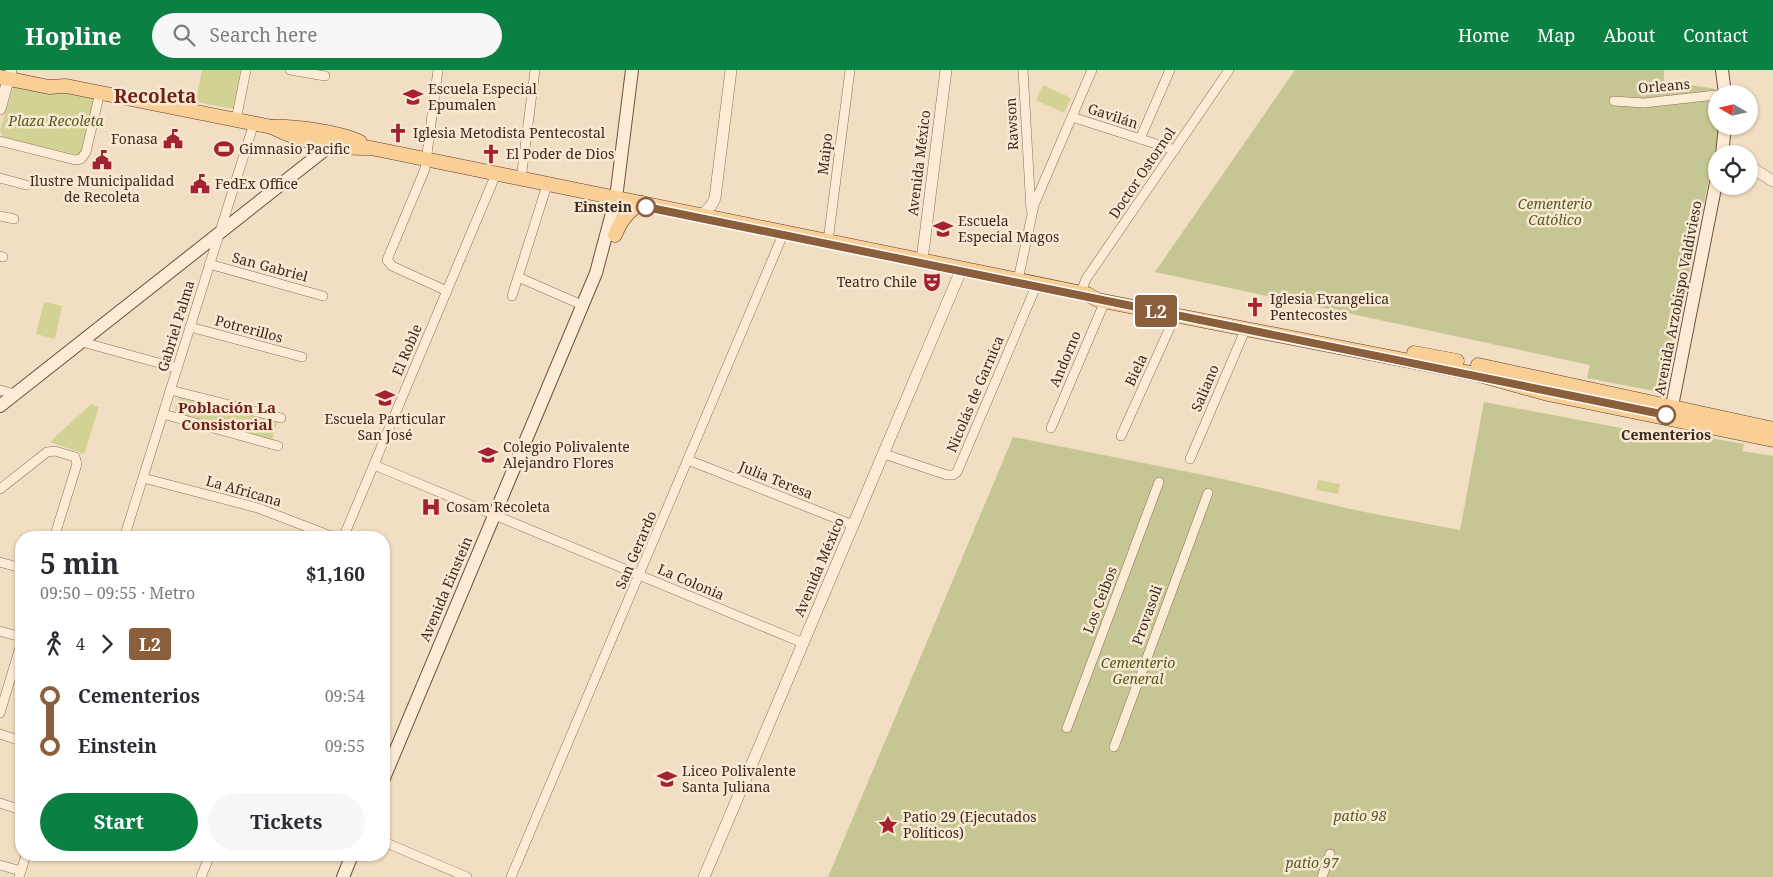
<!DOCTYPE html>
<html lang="en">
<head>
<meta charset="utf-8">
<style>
  body { margin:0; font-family:"Noto Serif",serif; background:#f7f7f7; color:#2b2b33; height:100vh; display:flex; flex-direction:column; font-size:19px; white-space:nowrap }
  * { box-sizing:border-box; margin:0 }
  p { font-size:16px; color:#7c7c81 }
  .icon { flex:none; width:28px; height:28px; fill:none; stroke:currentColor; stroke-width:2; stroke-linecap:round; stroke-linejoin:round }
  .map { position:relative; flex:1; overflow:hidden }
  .panel { position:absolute; left:15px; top:461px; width:375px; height:330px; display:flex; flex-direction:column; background:#fff; border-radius:20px; box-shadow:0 1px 4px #0004 }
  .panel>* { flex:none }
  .badge { padding:0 10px; border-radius:4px; font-size:18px; line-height:32px }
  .needle { width:32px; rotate:279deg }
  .controls { position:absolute; left:1708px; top:15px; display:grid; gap:10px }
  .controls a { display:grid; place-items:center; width:50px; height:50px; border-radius:50%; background:#fff; box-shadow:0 1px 4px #0004; font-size:25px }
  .map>.badge { position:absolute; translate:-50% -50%; box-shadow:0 0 0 2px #fff }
  .legs { display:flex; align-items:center; gap:8px; height:55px; padding:0 25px; font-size:16px }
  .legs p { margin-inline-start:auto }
  .summary { display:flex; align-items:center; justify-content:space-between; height:85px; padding:0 25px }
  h1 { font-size:28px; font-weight:700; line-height:38px }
  .action { display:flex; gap:10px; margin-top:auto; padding:10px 25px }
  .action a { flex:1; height:58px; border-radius:30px; background:#0b8043; color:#fff; font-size:20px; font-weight:700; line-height:58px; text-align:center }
  .action a+a { background:#f7f7f7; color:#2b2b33 }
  ul { padding:0 25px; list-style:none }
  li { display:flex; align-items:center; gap:18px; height:50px; font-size:19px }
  li i { display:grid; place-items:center; width:8px; height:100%; margin:0 6px; background:currentColor }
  li i::after { content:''; width:12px; height:12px; margin:-6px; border:4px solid; border-radius:50%; background:#fff }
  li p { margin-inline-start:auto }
  li:first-child i { background:linear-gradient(#0000 50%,currentColor 0) }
  li:last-child i { background:linear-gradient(currentColor 50%,#0000 0) }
  header { display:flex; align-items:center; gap:30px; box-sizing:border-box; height:70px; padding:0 25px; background:#0b8043; color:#fff }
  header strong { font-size:24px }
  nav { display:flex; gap:28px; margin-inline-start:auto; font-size:18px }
  .search { width:350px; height:45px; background:#f7f7f7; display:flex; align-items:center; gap:12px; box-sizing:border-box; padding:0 18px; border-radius:28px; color:#7c7c81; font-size:19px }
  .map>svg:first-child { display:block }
  .green { fill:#d2d294 }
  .cemetery { fill:#c6c694 }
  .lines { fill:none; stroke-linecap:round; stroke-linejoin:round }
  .minor-casing { stroke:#8e6e57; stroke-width:10 }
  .tertiary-casing { stroke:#8e6e57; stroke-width:12 }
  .secondary-casing { stroke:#704f3a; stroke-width:14 }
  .primary-casing { stroke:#5c3c2b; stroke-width:15 }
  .minor { stroke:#fcecd6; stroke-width:9 }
  .tertiary { stroke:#fcecd6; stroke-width:11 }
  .secondary { stroke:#fcecd6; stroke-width:12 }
  .primary { stroke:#f9cf96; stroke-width:14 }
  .line-1-casing { stroke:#fff; stroke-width:11 }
  .line-1 { stroke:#8b5e3c; stroke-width:8 }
  .stop-1-dot { fill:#fff; stroke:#8b5e3c; stroke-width:2.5 }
  .labels { text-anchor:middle; stroke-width:5; stroke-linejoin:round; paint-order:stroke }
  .street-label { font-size:14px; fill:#3c281d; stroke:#f9e9d2 }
  .poi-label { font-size:14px; fill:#3c281d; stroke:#f9e9d2; text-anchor:start }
  .park-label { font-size:14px; font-style:italic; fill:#535b21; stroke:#f9e9d2 }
  .stop-label { font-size:14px; font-weight:bold; fill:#3c281d; stroke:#f9e9d2; text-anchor:end }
  .neighbourhood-label { font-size:15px; font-weight:bold; fill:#6e1f18; stroke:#f9e9d2 }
  .district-label { font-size:19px; font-weight:bold; fill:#6e1f18; stroke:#f9e9d2 }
</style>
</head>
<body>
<header>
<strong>Hopline</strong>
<div class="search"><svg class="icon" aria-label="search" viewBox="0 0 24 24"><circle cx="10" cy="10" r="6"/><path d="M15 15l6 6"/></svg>Search here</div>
<nav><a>Home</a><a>Map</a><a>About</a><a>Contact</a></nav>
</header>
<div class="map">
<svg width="1773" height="807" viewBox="0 0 1773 807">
  <rect width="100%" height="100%" fill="#f2dec2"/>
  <g class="green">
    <polygon points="202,0 242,0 234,39 196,32"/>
    <polygon points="19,15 95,29 83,81 79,85 3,68 0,60 13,18"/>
    <polygon points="1043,15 1071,28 1064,43 1036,30"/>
    <polygon points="44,232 62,236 55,269 36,264"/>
    <polygon points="180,323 278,349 272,370 174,343"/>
    <polygon points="91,334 99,337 84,384 50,372"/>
    <polygon points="1318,410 1340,414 1338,424 1316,420"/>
  </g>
  <g class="cemetery">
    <polygon points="1295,0 1664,0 1664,11 1716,19 1716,56 1720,57 1664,323 1587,308 1590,295 1155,202"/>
    <polygon points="1484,332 1647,363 1675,367 1677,362 1744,374 1742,381 1773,386 1773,807 828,807 1013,367 1223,409 1359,441 1460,460"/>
  </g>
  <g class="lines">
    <defs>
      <g id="minor">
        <polyline points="290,0 325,6"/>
        <polyline points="438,0 425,99 387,190 392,196 447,221"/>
        <polyline points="1023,0 1031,140"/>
        <polyline points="1614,31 1644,33 1716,25"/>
        <polyline points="1072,47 1175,80"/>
        <polyline points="236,50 246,0"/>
        <polyline points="1140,69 1170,0"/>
        <polyline points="0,71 75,90 81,89 86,82 100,22"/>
        <polyline points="0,108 26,115"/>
        <polyline points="521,109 535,0"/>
        <polyline points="0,146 14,149"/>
        <polyline points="828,171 850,0"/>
        <polyline points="0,186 3,187"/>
        <polyline points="209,194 323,226"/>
        <polyline points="518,207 582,235"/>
        <polyline points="1018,210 1034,135 1092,0"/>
        <polyline points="1081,222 1086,209 1229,0"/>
        <polyline points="512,226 547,115"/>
        <polyline points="190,257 302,287"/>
        <polyline points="82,272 177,298"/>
        <polyline points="0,320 15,324"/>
        <polyline points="170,320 281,348"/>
        <polyline points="163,344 278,376"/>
        <polyline points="1051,358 1105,231"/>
        <polyline points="1121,366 1176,244"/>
        <polyline points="884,384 947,405 953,405 957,402 1037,214"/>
        <polyline points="1190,389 1246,258"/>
        <polyline points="688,390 853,455"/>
        <polyline points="374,395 803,573"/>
        <polyline points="143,408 258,438 336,468"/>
        <polyline points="0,419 47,382 55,381 75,387 77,394 54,468"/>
        <polyline points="124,468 254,53"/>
        <polyline points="343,468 496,104"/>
        <polyline points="0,492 21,498"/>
        <polyline points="0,561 21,567"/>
        <polyline points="0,643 21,574"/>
        <polyline points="1067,658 1159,412"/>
        <polyline points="0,664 21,671"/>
        <polyline points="1114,677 1208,423"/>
        <polyline points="0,733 21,740"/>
        <polyline points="384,772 467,807"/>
        <polyline points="0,795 21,801"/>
        <polyline points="19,807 26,785"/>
        <polyline points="201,807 210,785"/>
        <polyline points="511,807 784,162"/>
        <polyline points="1322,807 1330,784"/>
      </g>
      <g id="tertiary">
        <polyline points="0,39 11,0"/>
        <polyline points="1749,96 1773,111"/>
        <path d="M 700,145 C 708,141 712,136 715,128 L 731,0"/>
        <polyline points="922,190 946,0"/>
        <polyline points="704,807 962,198"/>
      </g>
      <g id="secondary">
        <polyline points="1722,0 1725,24"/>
        <polyline points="1722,84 1725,56"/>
        <polyline points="0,336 336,71"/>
        <polyline points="1670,346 1716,113"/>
        <polyline points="384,708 596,203 616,128 632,0"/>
        <polyline points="343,807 352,785"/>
      </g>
      <g id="primary">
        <path d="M 0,7 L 49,17 L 66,16 L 272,57 C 294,56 340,62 360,72"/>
        <path d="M 272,57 C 301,72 339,79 371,78 L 1087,224 L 1098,230 L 1476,304 L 1548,324 L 1773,370"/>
        <path d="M 615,165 C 621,150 628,141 642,133"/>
        <polyline points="1414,283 1457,291"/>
        <polyline points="1478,295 1773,359"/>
      </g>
    </defs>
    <use href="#minor" class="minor-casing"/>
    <use href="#tertiary" class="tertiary-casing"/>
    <use href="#secondary" class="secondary-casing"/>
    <use href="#primary" class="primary-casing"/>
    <use href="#minor" class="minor"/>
    <use href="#tertiary" class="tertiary"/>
    <use href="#secondary" class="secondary"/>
    <use href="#primary" class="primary"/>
  </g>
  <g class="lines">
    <defs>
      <polyline id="line-1" points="646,137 1666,345"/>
    </defs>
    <use href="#line-1" class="line-1-casing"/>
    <use href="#line-1" class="line-1"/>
  </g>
  <defs>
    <symbol id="school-bare" viewBox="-9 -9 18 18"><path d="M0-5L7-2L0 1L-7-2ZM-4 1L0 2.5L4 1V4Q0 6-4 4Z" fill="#a32131" stroke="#f9e9d2" stroke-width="2.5" paint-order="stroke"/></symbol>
    <symbol id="church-bare" viewBox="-9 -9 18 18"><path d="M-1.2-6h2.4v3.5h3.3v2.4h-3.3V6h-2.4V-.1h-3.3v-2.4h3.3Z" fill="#a32131" stroke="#f9e9d2" stroke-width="2.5" paint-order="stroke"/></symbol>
    <symbol id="civic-bare" viewBox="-9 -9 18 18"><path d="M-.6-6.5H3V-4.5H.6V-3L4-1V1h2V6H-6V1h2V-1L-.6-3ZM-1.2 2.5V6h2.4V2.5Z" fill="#a32131" stroke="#f9e9d2" stroke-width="2.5" paint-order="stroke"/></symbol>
    <symbol id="stadium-bare" viewBox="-9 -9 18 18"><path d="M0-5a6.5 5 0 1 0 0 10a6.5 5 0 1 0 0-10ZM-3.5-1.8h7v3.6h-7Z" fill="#a32131" stroke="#f9e9d2" stroke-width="2.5" paint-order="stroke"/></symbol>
    <symbol id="theatre-bare" viewBox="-9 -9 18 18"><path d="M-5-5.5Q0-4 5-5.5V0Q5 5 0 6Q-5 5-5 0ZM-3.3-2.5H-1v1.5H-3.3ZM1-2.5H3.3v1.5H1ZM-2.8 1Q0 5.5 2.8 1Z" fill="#a32131" stroke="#f9e9d2" stroke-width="2.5" paint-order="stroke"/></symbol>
    <symbol id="hospital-bare" viewBox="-9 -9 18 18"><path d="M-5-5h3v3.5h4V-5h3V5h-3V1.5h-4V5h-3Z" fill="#a32131" stroke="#f9e9d2" stroke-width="2.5" paint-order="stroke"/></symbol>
    <symbol id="sight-bare" viewBox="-9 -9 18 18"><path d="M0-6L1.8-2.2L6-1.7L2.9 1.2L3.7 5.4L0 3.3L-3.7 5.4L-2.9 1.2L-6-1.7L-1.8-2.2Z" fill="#a32131" stroke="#f9e9d2" stroke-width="2.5" paint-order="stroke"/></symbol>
  </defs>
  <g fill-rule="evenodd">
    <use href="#school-bare" x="399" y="13" width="28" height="28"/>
    <use href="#church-bare" x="384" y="49" width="28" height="28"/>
    <use href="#civic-bare" x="159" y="55" width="28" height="28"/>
    <use href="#stadium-bare" x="210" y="65" width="28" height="28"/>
    <use href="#church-bare" x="477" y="70" width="28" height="28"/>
    <use href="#civic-bare" x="88" y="76" width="28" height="28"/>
    <use href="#civic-bare" x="186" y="100" width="28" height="28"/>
    <use href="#school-bare" x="929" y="145" width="28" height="28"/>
    <use href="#theatre-bare" x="918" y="198" width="28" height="28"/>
    <use href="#church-bare" x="1241" y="223" width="28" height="28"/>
    <use href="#school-bare" x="371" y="314" width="28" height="28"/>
    <use href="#school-bare" x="474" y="371" width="28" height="28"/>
    <use href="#hospital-bare" x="417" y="423" width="28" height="28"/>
    <use href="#school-bare" x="653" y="695" width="28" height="28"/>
    <use href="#sight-bare" x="874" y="741" width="28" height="28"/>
  </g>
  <g class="stop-1-dot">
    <circle cx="646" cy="137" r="9"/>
    <circle cx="1666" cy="345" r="9"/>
  </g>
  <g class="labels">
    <g class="street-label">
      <text transform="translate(1664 16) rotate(-5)" y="5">Orleans</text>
      <text transform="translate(1113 46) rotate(18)" y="5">Gavilán</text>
      <text transform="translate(1012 54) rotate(-93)" y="5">Rawson</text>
      <text transform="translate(825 84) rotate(-83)" y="5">Maipo</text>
      <text transform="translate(919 93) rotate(-83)" y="5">Avenida México</text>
      <text transform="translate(1142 103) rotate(-56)" y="5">Doctor Ostornol</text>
      <text transform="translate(270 197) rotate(15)" y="5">San Gabriel</text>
      <text transform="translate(1678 228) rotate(-79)" y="5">Avenida Arzobispo Valdivieso</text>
      <text transform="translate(176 256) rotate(-73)" y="5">Gabriel Palma</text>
      <text transform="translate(249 259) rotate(15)" y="5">Potrerillos</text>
      <text transform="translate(407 280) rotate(-67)" y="5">El Roble</text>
      <text transform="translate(1065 289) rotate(-67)" y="5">Andorno</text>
      <text transform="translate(1136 300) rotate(-65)" y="5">Biela</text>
      <text transform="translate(1205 318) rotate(-67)" y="5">Saliano</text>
      <text transform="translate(975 324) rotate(-67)" y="5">Nicolás de Garnica</text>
      <text transform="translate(776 410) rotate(22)" y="5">Julia Teresa</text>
      <text transform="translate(244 421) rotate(16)" y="5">La Africana</text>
      <text transform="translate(636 480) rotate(-67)" y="5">San Gerardo</text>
      <text transform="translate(819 497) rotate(-67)" y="5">Avenida México</text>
      <text transform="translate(691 512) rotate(23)" y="5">La Colonia</text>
      <text transform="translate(446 519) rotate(-67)" y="5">Avenida Einstein</text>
      <text transform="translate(1100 530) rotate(-69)" y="5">Los Ceibos</text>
      <text transform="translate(1147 545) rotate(-70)" y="5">Provasoli</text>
    </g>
    <g class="poi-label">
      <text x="428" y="24">Escuela Especial<tspan x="428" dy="16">Epumalen</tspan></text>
      <text x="413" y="68">Iglesia Metodista Pentecostal</text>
      <text x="158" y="74" text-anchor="end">Fonasa</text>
      <text x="239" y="84">Gimnasio Pacific</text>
      <text x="506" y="89">El Poder de Dios</text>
      <text x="102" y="116" text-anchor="middle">Ilustre Municipalidad<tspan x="102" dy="16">de Recoleta</tspan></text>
      <text x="215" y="119">FedEx Office</text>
      <text x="958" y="156">Escuela<tspan x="958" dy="16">Especial Magos</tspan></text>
      <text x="917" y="217" text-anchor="end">Teatro Chile</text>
      <text x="1270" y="234">Iglesia Evangelica<tspan x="1270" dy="16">Pentecostes</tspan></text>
      <text x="385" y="354" text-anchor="middle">Escuela Particular<tspan x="385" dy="16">San José</tspan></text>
      <text x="503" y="382">Colegio Polivalente<tspan x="503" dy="16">Alejandro Flores</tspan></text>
      <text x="446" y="442">Cosam Recoleta</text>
      <text x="682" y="706">Liceo Polivalente<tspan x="682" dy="16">Santa Juliana</tspan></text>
      <text x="903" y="752">Patio 29 (Ejecutados<tspan x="903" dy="16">Políticos)</tspan></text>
    </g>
    <g class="park-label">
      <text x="56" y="56">Plaza Recoleta</text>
      <text x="1555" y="139">Cementerio<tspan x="1555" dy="16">Católico</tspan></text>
      <text x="1138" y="598">Cementerio<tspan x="1138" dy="16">General</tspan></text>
      <text x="1360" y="751">patio 98</text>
      <text x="1312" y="798">patio 97</text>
    </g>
    <g class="stop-label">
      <text x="632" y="142">Einstein</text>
      <text x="1666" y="370" text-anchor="middle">Cementerios</text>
    </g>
    <g class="neighbourhood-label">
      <text x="227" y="343">Población La<tspan x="227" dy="17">Consistorial</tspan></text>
    </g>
    <g class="district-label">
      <text x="155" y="33">Recoleta</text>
    </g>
  </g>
</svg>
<div class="controls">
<a><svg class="needle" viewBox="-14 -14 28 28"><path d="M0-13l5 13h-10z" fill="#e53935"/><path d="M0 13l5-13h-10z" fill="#7c7c81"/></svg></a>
<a><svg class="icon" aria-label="locate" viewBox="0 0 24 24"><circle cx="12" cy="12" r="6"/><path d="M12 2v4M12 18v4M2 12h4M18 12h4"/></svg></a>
</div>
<b class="badge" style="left:1156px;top:241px;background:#8b5e3c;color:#fff">L2</b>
<section class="panel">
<div class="summary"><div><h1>5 min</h1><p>09:50 – 09:55 · Metro</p></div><b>$1,160</b></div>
<div class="legs"><svg class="icon" aria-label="walk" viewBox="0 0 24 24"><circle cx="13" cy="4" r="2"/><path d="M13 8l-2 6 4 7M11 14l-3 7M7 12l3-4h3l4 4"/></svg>4<svg class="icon" aria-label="forward" viewBox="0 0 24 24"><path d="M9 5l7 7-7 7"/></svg><b class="badge" style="background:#8b5e3c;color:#fff">L2</b></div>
<ul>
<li><i style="color:#8b5e3c"></i><b>Cementerios</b><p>09:54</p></li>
<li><i style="color:#8b5e3c"></i><b>Einstein</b><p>09:55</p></li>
</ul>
<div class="action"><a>Start</a><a>Tickets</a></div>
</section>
</div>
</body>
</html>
